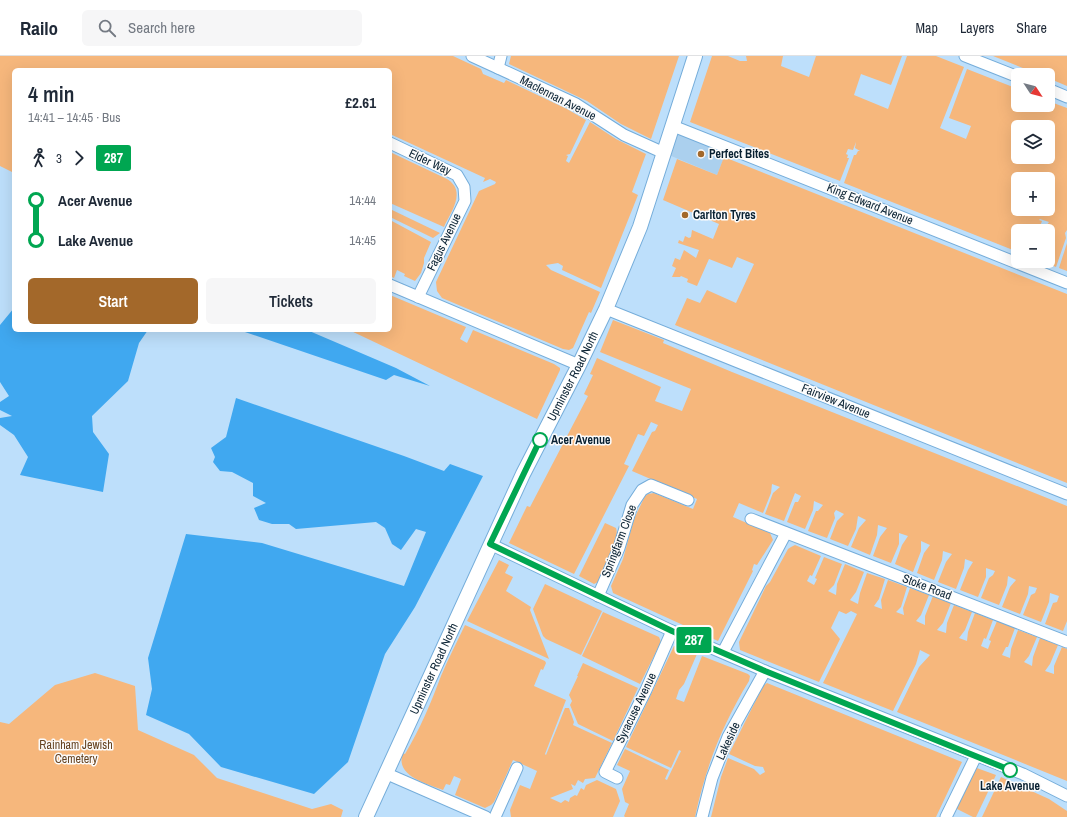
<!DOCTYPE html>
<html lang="en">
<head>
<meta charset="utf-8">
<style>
  body { margin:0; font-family:"Archivo Narrow",sans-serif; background:#f6f6f7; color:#1f2937; height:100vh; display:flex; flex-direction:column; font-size:15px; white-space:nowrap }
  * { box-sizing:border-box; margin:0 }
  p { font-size:13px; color:#747a83 }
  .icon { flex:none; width:22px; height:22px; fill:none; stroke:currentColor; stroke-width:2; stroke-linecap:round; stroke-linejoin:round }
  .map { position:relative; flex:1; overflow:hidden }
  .sheet { position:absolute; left:12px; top:12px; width:380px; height:264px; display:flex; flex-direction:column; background:#fff; border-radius:6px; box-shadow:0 4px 16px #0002 }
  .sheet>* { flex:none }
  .badge { padding:0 8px; border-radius:3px; font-size:14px; line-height:26px }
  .needle { width:26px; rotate:126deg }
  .buttons { position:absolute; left:1011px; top:12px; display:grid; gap:8px }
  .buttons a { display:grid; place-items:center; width:44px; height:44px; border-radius:6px; background:#fff; box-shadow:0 4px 16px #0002; font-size:20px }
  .map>.badge { position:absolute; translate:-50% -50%; box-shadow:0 0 0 2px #fff }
  .legs { display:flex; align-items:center; gap:6px; height:44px; padding:0 16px; font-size:13px }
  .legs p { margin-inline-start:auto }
  .head { display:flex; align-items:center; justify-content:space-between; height:68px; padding:0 16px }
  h1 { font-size:22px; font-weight:600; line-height:30px }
  .button { display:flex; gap:8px; margin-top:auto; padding:8px 16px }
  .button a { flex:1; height:46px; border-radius:6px; background:#a3682a; color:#fff; font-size:16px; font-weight:600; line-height:46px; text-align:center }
  .button a+a { background:#f6f6f7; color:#1f2937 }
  ul { padding:0 16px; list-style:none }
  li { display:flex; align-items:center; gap:14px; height:40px; font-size:15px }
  li i { display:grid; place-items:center; width:6px; height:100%; margin:0 5px; background:currentColor }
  li i::after { content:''; width:10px; height:10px; margin:-5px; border:3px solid; border-radius:50%; background:#fff }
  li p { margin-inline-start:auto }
  li:first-child i { background:linear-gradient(#0000 50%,currentColor 0) }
  li:last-child i { background:linear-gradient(currentColor 50%,#0000 0) }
  header { display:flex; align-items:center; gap:24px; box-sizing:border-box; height:56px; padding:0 20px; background:#fff; border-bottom:1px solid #e0e1e3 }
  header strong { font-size:19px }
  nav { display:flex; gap:22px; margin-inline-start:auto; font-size:14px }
  .search { width:280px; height:36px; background:#f6f6f7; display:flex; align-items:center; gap:10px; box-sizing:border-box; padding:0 14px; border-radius:6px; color:#747a83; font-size:15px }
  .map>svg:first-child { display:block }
  .built { fill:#abd0ee }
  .green { fill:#f6b77c; fill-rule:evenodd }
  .water { fill:#40a8f0 }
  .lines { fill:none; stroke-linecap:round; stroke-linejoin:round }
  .minor-casing { stroke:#75adda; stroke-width:13 }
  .tertiary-casing { stroke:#75adda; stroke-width:16 }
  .minor { stroke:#fff; stroke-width:11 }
  .tertiary { stroke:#fff; stroke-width:14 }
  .line-1-casing { stroke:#fff; stroke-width:9 }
  .line-1 { stroke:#00a651; stroke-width:6 }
  .poi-dot { fill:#a3682a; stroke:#fbfbfb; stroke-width:1.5 }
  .stop-1-dot { fill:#fff; stroke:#00a651; stroke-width:2 }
  .labels { text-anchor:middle; stroke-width:3; stroke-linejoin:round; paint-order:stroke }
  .street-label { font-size:12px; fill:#092132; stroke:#fbfbfb }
  .poi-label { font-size:12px; font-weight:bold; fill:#092132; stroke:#fbfbfb; text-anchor:start }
  .stop-label { font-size:12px; font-weight:bold; fill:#092132; stroke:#fbfbfb; text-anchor:start }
  .park-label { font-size:12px; fill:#654220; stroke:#fbfbfb }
</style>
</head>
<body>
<header>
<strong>Railo</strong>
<div class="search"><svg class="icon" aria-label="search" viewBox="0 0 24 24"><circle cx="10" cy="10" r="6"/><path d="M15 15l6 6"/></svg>Search here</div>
<nav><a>Map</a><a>Layers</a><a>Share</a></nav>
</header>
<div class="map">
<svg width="1067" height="761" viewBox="0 0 1067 761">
  <rect width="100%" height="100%" fill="#bddffb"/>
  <polygon class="built" points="673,70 728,92 717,119 664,97"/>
  <g class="green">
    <polygon points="0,0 453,0 481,13 483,18 504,27 506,24 567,53 586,64 570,98 566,99 568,100 566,105 569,107 590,66 616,83 646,98 632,136 638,139 601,232 562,214 563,210 558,207 546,209 551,214 600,236 591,257 589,256 573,292 569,294 563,293 442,242 437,235 436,226 479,135 495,128 496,126 490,123 483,126 485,122 390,78 390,14 14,14 14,117 0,110"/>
    <polygon points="511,0 679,0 651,83 621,68 587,45 509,8"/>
    <path d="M 712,0 L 728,0 L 740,5 L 747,5 L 746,0 L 783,0 L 781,10 L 809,21 L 816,0 L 902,0 L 891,29 L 861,18 L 854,39 L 888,53 L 907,0 L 936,0 L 964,11 L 940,72 L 966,83 L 971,70 L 949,62 L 967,13 L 1018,33 L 1018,49 L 1048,49 L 1048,45 L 1067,52 L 1067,174 L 1065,177 L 1066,182 L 1056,211 L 1042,205 L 1048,205 L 1048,175 L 1042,175 L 1049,166 L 1040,163 L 1039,164 L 1042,165 L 1038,175 L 1018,175 L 1018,196 L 844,127 L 854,99 L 856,99 L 858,95 L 860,95 L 855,92 L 856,86 L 853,94 L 848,93 L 846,98 L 848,99 L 847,102 L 849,102 L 840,125 L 690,66 ZM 1018,71 L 1048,71 L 1048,101 L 1018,101 ZM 1018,123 L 1048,123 L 1048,153 L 1018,153 Z"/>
    <polygon points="993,0 1067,0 1067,30 1048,22 1048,19 1040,19"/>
    <path d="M 390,96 L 447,123 C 467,135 451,156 444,171 L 390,147 Z"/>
    <polygon points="724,101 1067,238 1067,427 675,269 687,242 700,247 707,234 736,247 754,208 737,201 732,212 709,203 697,230 687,226 688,223 681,220 680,221 672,221 676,212 672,210 675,202 680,204 684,194 696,202 699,194 678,187 679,184 683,186 685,180 689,182 691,181 692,174 713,183 719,168 663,144 677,103 717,119"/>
    <polygon points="390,153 440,177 433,182 390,161"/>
    <polygon points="390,164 431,186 424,202 424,207 421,217 415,225 404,220 405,218 397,214 394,222 390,220"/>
    <polygon points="1067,187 1067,215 1059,212"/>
    <polygon points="390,239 466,271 460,283 467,287 473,274 554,308 560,312 560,314 537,363 349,274 390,274"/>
    <polygon points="613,264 664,284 663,287 732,316 1067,450 1067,565 1063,575 1045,568 1053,547 1057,546 1059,540 1050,537 1049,546 1041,566 1023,559 1031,539 1035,537 1037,532 1029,530 1028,538 1020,558 1002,551 1010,531 1016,524 1008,520 1007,529 999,549 981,542 989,522 993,519 995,515 986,512 986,521 978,541 960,534 968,514 973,506 965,503 964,512 956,533 938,526 946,506 952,498 943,495 942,504 934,524 917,517 924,497 930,489 921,485 921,495 913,516 895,508 902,489 908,480 899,477 899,488 891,507 873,500 880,481 887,472 878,469 877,479 870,499 851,491 859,472 866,464 858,460 856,473 848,490 830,483 837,465 844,458 836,454 834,457 835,462 827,482 808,475 816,455 818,455 823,449 814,445 813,454 805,473 787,466 795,446 798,446 801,440 795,437 784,465 765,458 773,437 780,431 772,428 771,437 763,457 739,447 733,461 770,477 773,484 757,509 754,508 752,514 753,515 718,585 613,537 611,530 623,503 634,463 645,440 648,438 654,437 693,453 697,443 632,415 652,376 655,375 658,369 651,366 644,380 638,378 624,408 629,410 574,518 509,487 527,450 530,451 588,340 584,338 593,319 590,318 597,302 661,331 655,345 682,355 691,333 600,296"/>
    <path d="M 605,467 L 616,472 C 620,482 607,516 600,524 C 598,526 596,527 594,528 L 579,520 Z"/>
    <polygon points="795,489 821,500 812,520 810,519 807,525 814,529 817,523 815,522 824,501 842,508 834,529 828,535 836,539 837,528 845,508 864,516 856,536 850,544 858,548 860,537 867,517 885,523 879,543 874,550 882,553 881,544 888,524 907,531 901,551 896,556 904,559 903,552 910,532 929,539 921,559 916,565 925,569 925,560 933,540 951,547 943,567 937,574 946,577 947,567 954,549 972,556 965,574 959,582 967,585 968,576 975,557 993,564 986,583 984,582 981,590 988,593 991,585 989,584 997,565 1015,572 1008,591 1006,591 1002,599 1010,602 1011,593 1018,574 1037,581 1029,600 1024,606 1032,610 1033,601 1040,582 1058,589 1050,608 1045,615 1054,618 1054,610 1062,591 1067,593 1067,725 897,656 919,611 930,599 920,594 916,608 893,655 823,627 857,558 851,555 846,558 839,555 831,572 840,583 819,626 740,594 739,586 766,530 770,526 788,493 791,491"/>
    <polygon points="499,504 509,509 505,517 513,521 506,535 531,551 530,554 549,603 467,565"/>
    <polygon points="545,528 602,555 581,599 546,583 543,580 533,553"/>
    <polygon points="603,556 659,581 661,586 640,628 582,600"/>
    <path d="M 465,569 L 545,605 L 546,607 L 543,614 L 541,613 L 534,630 L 566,644 L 545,698 L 546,699 L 565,652 L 569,652 L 574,666 L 573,669 L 612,687 L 595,722 L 585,723 L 583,727 L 578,724 L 575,730 L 571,728 L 573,733 L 550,742 L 561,747 L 565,744 L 569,746 L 570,742 L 575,739 L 577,740 L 581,732 L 584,734 L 586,729 L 597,724 L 616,733 L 620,745 L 613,761 L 511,761 L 510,754 L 520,729 L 530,733 L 537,715 L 513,704 L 494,746 L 491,749 L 485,752 L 455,739 L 461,723 L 454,720 L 450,729 L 446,728 L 443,734 C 428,728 394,720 403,697 L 405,698 C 420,673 431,647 441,620 C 448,603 457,586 465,569 Z"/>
    <path d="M 674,590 L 678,590 L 697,598 L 684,628 L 679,634 L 676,643 L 684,646 L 702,600 L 748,618 L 750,620 L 749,625 C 722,669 706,710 695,761 L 625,761 L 624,760 L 629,748 L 625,746 L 622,733 L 630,715 L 617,709 L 625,693 L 669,714 L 665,723 L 667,724 L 681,695 L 679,694 L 671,712 L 626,691 Z"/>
    <polygon points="583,607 638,632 613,685 578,668 570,649 572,645 569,639 578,620 577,620"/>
    <polygon points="95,617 135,630 138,674 194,699 217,722 312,753 331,748 343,754 341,761 0,761 0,666 9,668 55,629"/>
    <polygon points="767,627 962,706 936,761 711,761 721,721 728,702 754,713 760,719 765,716 763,711 755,710 729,698 763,630"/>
    <polygon points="974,711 996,719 976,761 973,761 955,752"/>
    <polygon points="1001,721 1049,743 1067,755 1067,761 982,761"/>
  </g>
  <g class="water">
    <polygon points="14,252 14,274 148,274 139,287 128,325 92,360 93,376 109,398 103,436 20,419 28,401 14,379 0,369 0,362 12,360 0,354 0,346 9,340 0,326 0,269"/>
    <polygon points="239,274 307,274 396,312 430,330 394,319 386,324"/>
    <polygon points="236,342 404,400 444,415 450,408 483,420 415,551 385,598 348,706 314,738 221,711 189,678 146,659 152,633 148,602 186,478 262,487 404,530 426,476 416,473 401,494 392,488 385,472 376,466 296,473 289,468 272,468 259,464 254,452 266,447 253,440 253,427 232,416 220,415 213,406 215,401 211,392 226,381"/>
  </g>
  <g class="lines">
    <defs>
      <g id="minor">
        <polyline points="472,0 576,48 624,79 664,97"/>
        <polyline points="965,0 1018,21"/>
        <polyline points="498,12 501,0"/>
        <polyline points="1048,33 1067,41"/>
        <polyline points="673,70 1067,227"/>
        <polyline points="390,87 457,119 464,131 465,145 418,241"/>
        <polyline points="390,229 579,309"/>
        <polyline points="606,253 1067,438"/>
        <polyline points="751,463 1067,586"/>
        <polyline points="490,488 672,575 765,615 1023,718 1067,740"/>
        <polyline points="598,540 619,492 632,449 642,434 651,429 688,444"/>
        <polyline points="723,596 786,477"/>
        <polyline points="385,717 486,761"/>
        <polyline points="617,722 605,716 646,634 672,575"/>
        <polyline points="495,761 517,712"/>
        <polyline points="702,761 712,722 728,681 765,615"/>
        <polyline points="946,761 976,700"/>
      </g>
      <g id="tertiary">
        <path id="s1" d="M 366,761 L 523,418 L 579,309 L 606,253 L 640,171 L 695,0"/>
      </g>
    </defs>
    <use href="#minor" class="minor-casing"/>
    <use href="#tertiary" class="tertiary-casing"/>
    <use href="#minor" class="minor"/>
    <use href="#tertiary" class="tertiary"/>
  </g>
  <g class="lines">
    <defs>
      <polyline id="line-1" points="540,384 490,488 672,575 765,615 1010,714"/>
    </defs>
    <use href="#line-1" class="line-1-casing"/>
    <use href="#line-1" class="line-1"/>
  </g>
  <g class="poi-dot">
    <circle cx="701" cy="98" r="4"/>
    <circle cx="685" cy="159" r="4"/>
  </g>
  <g class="stop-1-dot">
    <circle cx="540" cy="384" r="7"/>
    <circle cx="1010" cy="714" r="7"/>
  </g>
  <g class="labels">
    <g class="street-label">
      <text transform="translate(558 42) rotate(27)" y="4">Maclennan Avenue</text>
      <text transform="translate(430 106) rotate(25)" y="4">Elder Way</text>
      <text transform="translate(870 148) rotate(22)" y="4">King Edward Avenue</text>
      <text transform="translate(444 186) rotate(-64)" y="4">Fagus Avenue</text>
      <text dy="4" stroke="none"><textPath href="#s1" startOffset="487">Upminster Road North</textPath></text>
      <text transform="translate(836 345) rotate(22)" y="4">Fairview Avenue</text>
      <text transform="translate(619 485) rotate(-69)" y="4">Springfarm Close</text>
      <text transform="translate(927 531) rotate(21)" y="4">Stoke Road</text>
      <text dy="4" stroke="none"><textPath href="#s1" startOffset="163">Upminster Road North</textPath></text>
      <text transform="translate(636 652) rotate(-64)" y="4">Syracuse Avenue</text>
      <text transform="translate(728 685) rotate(-65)" y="4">Lakeside</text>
    </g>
    <g class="poi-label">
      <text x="709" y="102">Perfect Bites</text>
      <text x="693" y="163">Carlton Tyres</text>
    </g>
    <g class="stop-label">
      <text x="551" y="388">Acer Avenue</text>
      <text x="1010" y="734" text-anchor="middle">Lake Avenue</text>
    </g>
    <g class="park-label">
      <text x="76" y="693">Rainham Jewish<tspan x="76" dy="14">Cemetery</tspan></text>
    </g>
  </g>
</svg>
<div class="buttons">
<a><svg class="needle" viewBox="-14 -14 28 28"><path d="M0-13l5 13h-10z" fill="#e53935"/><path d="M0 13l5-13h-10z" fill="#747a83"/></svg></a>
<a><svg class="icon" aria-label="layers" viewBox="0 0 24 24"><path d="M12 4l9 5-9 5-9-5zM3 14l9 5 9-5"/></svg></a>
<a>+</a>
<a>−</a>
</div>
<b class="badge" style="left:694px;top:584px;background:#00a651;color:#fff">287</b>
<section class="sheet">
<div class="head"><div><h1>4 min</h1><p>14:41 – 14:45 · Bus</p></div><b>£2.61</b></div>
<div class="legs"><svg class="icon" aria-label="walk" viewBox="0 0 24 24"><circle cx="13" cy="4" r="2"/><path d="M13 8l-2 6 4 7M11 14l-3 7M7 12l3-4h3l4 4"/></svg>3<svg class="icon" aria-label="forward" viewBox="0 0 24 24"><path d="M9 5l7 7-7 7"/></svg><b class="badge" style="background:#00a651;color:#fff">287</b></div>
<ul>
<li><i style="color:#00a651"></i><b>Acer Avenue</b><p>14:44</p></li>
<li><i style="color:#00a651"></i><b>Lake Avenue</b><p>14:45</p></li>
</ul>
<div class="button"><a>Start</a><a>Tickets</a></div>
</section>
</div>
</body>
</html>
